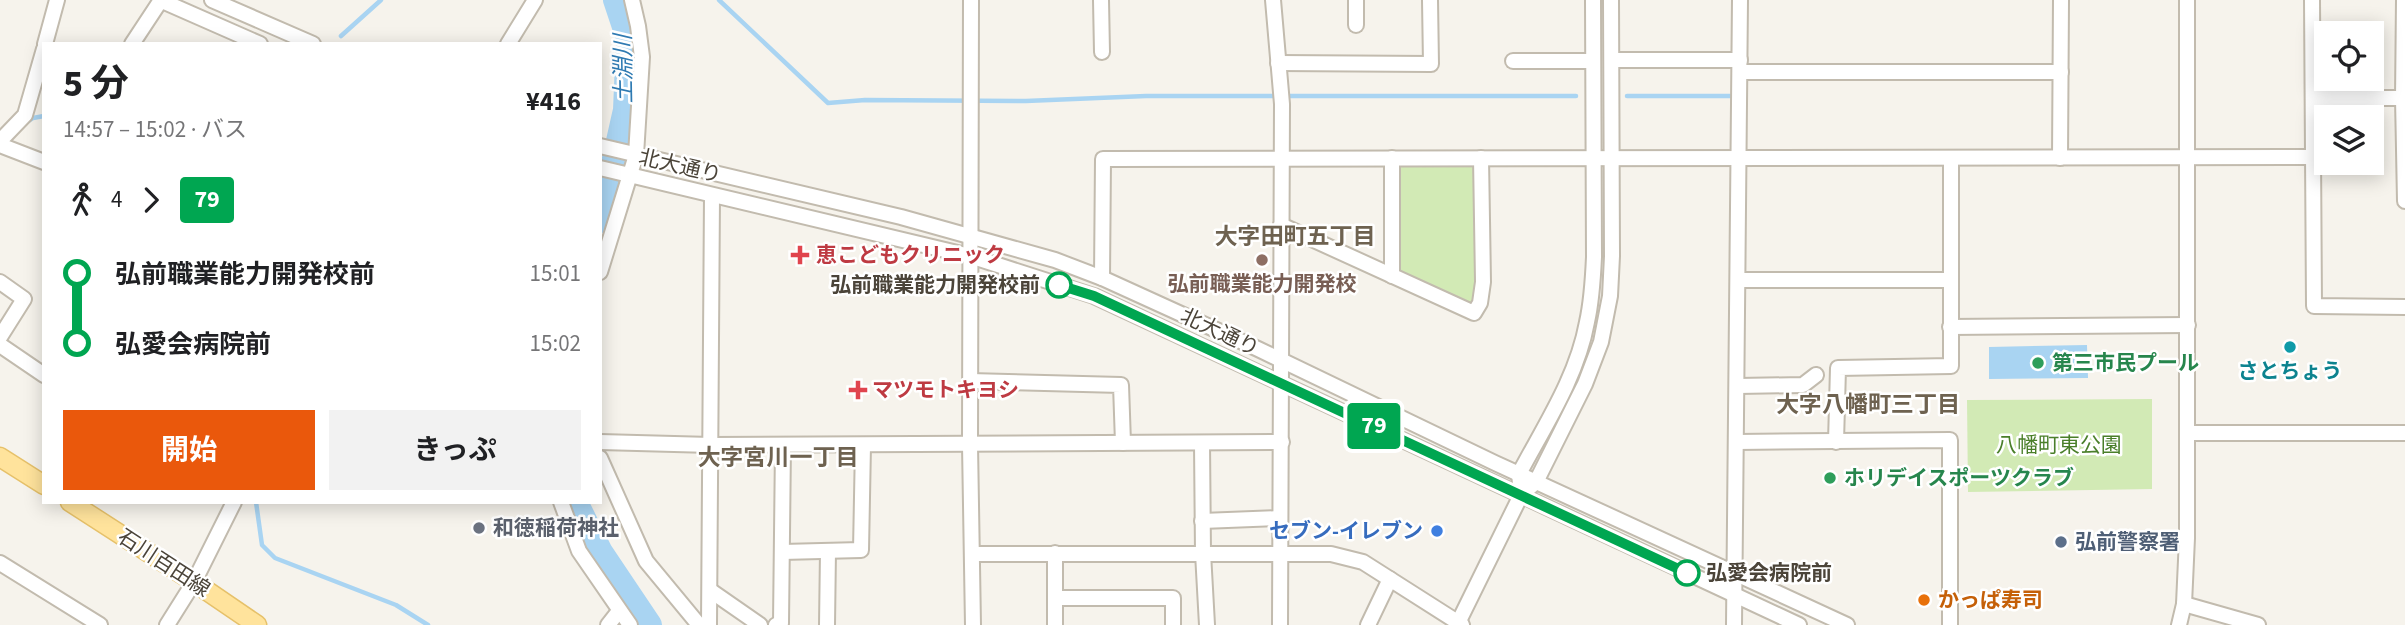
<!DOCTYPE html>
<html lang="ja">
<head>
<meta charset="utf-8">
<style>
  body { margin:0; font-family:"Source Sans 3","Noto Sans JP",sans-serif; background:#f2f2f2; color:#202124; height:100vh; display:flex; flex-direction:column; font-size:26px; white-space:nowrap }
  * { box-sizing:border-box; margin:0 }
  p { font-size:23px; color:#757577 }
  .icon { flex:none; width:38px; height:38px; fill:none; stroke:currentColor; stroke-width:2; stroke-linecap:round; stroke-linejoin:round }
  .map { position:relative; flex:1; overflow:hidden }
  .details { position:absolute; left:42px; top:42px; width:560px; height:462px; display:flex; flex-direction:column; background:#fff; border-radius:0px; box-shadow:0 4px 18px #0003 }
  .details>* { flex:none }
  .badge { padding:0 14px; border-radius:5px; font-size:24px; line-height:46px }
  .buttons { position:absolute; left:2314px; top:21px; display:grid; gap:14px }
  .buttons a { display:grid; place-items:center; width:70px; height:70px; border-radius:0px; background:#fff; box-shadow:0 4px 18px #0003; font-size:35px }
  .map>.badge { position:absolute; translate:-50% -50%; box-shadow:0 0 0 4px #fff }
  .legs { display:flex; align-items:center; gap:10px; height:77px; padding:0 21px; font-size:23px }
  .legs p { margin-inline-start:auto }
  .headline { display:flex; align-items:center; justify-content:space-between; height:119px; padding:0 21px }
  h1 { font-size:38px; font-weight:700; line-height:52px }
  .cta { display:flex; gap:14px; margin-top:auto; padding:14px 21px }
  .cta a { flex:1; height:80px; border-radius:0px; background:#ea580c; color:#fff; font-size:28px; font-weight:700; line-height:80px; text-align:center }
  .cta a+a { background:#f2f2f2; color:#202124 }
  ul { padding:0 21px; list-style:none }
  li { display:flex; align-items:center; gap:24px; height:70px; font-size:26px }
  li i { display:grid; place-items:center; width:10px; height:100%; margin:0 9px; background:currentColor }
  li i::after { content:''; width:18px; height:18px; margin:-9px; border:5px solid; border-radius:50%; background:#fff }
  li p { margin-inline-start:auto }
  li:first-child i { background:linear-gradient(#0000 50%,currentColor 0) }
  li:last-child i { background:linear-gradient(currentColor 50%,#0000 0) }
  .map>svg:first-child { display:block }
  .green { fill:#d2eab5 }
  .water { fill:#a9d4f2 }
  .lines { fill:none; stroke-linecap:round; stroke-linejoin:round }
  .stream { stroke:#a9d4f2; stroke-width:4.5 }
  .river { stroke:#a9d4f2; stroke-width:24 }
  .minor-casing { stroke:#c2bbae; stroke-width:18 }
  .major-casing { stroke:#e6c16a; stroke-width:21 }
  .minor { stroke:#fff; stroke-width:14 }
  .major { stroke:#ffe39c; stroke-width:18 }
  .line-1-casing { stroke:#fff; stroke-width:16 }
  .line-1 { stroke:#00a651; stroke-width:10 }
  .health-dot { fill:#e0444e; stroke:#fff; stroke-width:2.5 }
  .education-dot { fill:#8d6e63; stroke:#fff; stroke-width:2.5 }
  .stop-1-dot { fill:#fff; stroke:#00a651; stroke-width:3.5 }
  .culture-dot { fill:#0f9aa8; stroke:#fff; stroke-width:2.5 }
  .leisure-dot { fill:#2e9e5b; stroke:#fff; stroke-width:2.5 }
  .worship-dot { fill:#6b7280; stroke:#fff; stroke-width:2.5 }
  .shop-dot { fill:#3f7fe0; stroke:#fff; stroke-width:2.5 }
  .service-dot { fill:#5c6f8a; stroke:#fff; stroke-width:2.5 }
  .food-dot { fill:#e8710a; stroke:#fff; stroke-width:2.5 }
  .labels { text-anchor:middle; stroke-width:5; stroke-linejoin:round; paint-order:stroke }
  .street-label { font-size:21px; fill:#4b4439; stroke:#fff }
  .health-label { font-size:21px; font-weight:bold; fill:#be3a42; stroke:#fff; text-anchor:start }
  .education-label { font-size:21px; font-weight:bold; fill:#785e54; stroke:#fff }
  .stop-label { font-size:21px; font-weight:bold; fill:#4b4439; stroke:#fff; text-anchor:end }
  .leisure-label { font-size:21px; font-weight:bold; fill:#27864d; stroke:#fff; text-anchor:start }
  .culture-label { font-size:21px; font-weight:bold; fill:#0d838f; stroke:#fff }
  .park-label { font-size:21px; fill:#4a7f2a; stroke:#fff }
  .worship-label { font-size:21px; font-weight:bold; fill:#5b616d; stroke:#fff; text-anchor:start }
  .shop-label { font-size:21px; font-weight:bold; fill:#366cbe; stroke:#fff; text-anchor:end }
  .service-label { font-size:21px; font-weight:bold; fill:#4e5e75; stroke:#fff; text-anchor:start }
  .food-label { font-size:21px; font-weight:bold; fill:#c56008; stroke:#fff; text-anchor:start }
  .water-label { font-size:23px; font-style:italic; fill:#2e7ab2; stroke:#fff }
  .neighbourhood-label { font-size:23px; font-weight:bold; fill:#6e6250; stroke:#fff }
</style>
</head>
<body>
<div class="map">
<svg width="2405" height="625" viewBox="0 0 2405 625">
  <rect width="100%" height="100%" fill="#f6f3ec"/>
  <g class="green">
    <polygon points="1400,165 1471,165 1477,172 1478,248 1474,302 1469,305 1400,274 1397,267 1395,170"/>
    <polygon points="2152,399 2152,489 1968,492 1967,400"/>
  </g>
  <polygon class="water" points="2087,345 2088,378 1989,379 1989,347"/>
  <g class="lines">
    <g class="stream">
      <polyline points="719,0 828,103 865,100 1026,101 1146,96 1274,96"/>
      <polyline points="341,36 381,0"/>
      <polyline points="1288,96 1576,96"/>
      <polyline points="1627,96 1730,96"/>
      <polyline points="27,122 33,118 44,116"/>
      <polyline points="256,502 262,545 275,558 396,605 428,625"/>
    </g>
    <g class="river">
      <polyline points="600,221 625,110 628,39 615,0"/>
      <polyline points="576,502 601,552 650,625"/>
    </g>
    <defs>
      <g id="minor">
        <polyline points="160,0 260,44"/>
        <polyline points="212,0 313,44"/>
        <polyline points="971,0 970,445 973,625"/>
        <polyline points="1101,0 1102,52"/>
        <polyline points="1273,0 1282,104 1280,625"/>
        <polyline points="2312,0 2314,306 2405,307"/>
        <polyline points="2404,0 2403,98 2405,201"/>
        <polyline points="1356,25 1356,0"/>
        <polyline points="45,44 57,0"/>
        <polyline points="132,44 161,0"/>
        <polyline points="508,44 535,0"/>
        <polyline points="1612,60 1740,60"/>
        <polyline points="1513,61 1593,61"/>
        <polyline points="1278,63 1431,64 1430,0"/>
        <polyline points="1740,72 2061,72"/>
        <polyline points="2314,98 2405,98"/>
        <polyline points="0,141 25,115 44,49"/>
        <polyline points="0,145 44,162"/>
        <polyline points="600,146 901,217 1055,260 1102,278 1258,349 1495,463 1847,625"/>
        <polyline points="2060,158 2061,0"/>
        <polyline points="600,168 970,256 1094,296 1799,625"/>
        <polyline points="1281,225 1474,313 1480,303 1483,282 1481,158"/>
        <polyline points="600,272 636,155 642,57 638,26 632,0"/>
        <polyline points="1392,276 1392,158"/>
        <polyline points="1102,278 1103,159 2314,157"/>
        <polyline points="1738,280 1950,280"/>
        <polyline points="0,282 24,299 0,337"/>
        <polyline points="1950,327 2188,325"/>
        <polyline points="0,345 44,375"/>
        <polyline points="970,381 1121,385 1123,443"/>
        <polyline points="1738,386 1803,385 1816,375"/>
        <polyline points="2187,433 2405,433"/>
        <polyline points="600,442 711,445 1282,442"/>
        <polyline points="1737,442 1950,440 1950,625"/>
        <polyline points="1836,442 1838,368 1951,366 1951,158"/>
        <polyline points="1202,443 1203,553 1207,625"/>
        <polyline points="600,458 646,561 699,625"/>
        <path d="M 1520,483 L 1519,474 C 1545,425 1577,377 1587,322 C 1592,300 1593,279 1594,257 L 1593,0"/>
        <polyline points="561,502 579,551 630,625"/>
        <polyline points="1202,521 1280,518"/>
        <polyline points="782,552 861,550 863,445"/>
        <polyline points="1055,553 1055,625"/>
        <polyline points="973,554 1331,554 1363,562 1462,625"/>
        <polyline points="0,563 100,625"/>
        <polyline points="711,591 760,625"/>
        <polyline points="1055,598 1173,598 1173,625"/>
        <polyline points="2184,604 2258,625"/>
        <polyline points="167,625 194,582 234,502"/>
        <polyline points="608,625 619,611"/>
        <polyline points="709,625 712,196"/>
        <polyline points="776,625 781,623 783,445"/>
        <polyline points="827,625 828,551"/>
        <polyline points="1368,625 1390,579"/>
        <polyline points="1457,625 1521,495 1536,482 1585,384 1601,342 1610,296 1612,256 1611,0"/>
        <polyline points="1734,625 1740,0"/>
        <polyline points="2179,625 2184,604 2187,538 2187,0"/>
      </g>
      <g id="major">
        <polyline points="0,457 44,485"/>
        <polyline points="70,502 194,582 257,625"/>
      </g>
    </defs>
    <use href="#minor" class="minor-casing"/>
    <use href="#major" class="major-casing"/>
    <use href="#minor" class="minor"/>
    <use href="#major" class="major"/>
  </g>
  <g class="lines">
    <defs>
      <polyline id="line-1" points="1059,285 1094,296 1687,573"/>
    </defs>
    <use href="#line-1" class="line-1-casing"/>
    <use href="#line-1" class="line-1"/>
  </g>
  <g class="health-dot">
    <path d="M796.5 244.5h7v7h7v7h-7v7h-7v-7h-7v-7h7z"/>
    <path d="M854.5 379.5h7v7h7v7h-7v7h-7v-7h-7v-7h7z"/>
  </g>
  <circle class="education-dot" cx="1262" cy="260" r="7"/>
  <g class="stop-1-dot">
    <circle cx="1059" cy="285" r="12"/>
    <circle cx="1687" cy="573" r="12"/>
  </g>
  <circle class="culture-dot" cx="2290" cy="347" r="7"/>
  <g class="leisure-dot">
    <circle cx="2038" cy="363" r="7"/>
    <circle cx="1830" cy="478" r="7"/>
  </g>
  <circle class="worship-dot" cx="479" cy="528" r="7"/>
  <circle class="shop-dot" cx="1437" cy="531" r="7"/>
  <circle class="service-dot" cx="2061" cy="542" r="7"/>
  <circle class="food-dot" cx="1924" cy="600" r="7"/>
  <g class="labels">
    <g class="street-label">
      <text transform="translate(680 166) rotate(13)" y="7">北大通り</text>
      <text transform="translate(1220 332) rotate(25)" y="7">北大通り</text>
      <text transform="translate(164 563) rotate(33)" y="7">石川百田線</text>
    </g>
    <g class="health-label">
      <text x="816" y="262">恵こどもクリニック</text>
      <text x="872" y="397">マツモトキヨシ</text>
    </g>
    <g class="education-label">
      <text x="1262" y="291">弘前職業能力開発校</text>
    </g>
    <g class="stop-label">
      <text x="1040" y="292">弘前職業能力開発校前</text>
      <text x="1706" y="580" text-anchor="start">弘愛会病院前</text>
    </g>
    <g class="leisure-label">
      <text x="2052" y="370">第三市民プール</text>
      <text x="1844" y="485">ホリデイスポーツクラブ</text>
    </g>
    <g class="culture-label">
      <text x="2290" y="378">さとちょう</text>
    </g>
    <g class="park-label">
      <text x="2059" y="452">八幡町東公園</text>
    </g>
    <g class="worship-label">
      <text x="493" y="535">和徳稲荷神社</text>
    </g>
    <g class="shop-label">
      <text x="1423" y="538">セブン-イレブン</text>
    </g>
    <g class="service-label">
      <text x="2075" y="549">弘前警察署</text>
    </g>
    <g class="food-label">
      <text x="1938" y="607">かっぱ寿司</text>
    </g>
    <g class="water-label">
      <text transform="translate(623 69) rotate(-91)" y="8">土淵川</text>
    </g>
    <g class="neighbourhood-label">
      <text x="1295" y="244">大字田町五丁目</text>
      <text x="1868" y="412">大字八幡町三丁目</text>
      <text x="778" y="465">大字宮川一丁目</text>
    </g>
  </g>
</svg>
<div class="buttons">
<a><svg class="icon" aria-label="locate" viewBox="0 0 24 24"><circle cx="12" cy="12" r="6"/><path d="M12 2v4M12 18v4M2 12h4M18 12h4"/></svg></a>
<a><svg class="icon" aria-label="layers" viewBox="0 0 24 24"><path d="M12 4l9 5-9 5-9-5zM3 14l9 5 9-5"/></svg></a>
</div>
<b class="badge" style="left:1374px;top:426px;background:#00a651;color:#fff">79</b>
<section class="details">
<div class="headline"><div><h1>5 分</h1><p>14:57 – 15:02 · バス</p></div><b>¥416</b></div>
<div class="legs"><svg class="icon" aria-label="walk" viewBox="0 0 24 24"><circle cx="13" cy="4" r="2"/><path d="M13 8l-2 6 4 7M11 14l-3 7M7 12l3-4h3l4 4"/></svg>4<svg class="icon" aria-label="forward" viewBox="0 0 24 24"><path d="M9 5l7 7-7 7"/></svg><b class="badge" style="background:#00a651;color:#fff">79</b></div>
<ul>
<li><i style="color:#00a651"></i><b>弘前職業能力開発校前</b><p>15:01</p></li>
<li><i style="color:#00a651"></i><b>弘愛会病院前</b><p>15:02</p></li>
</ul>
<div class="cta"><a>開始</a><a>きっぷ</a></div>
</section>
</div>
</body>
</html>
